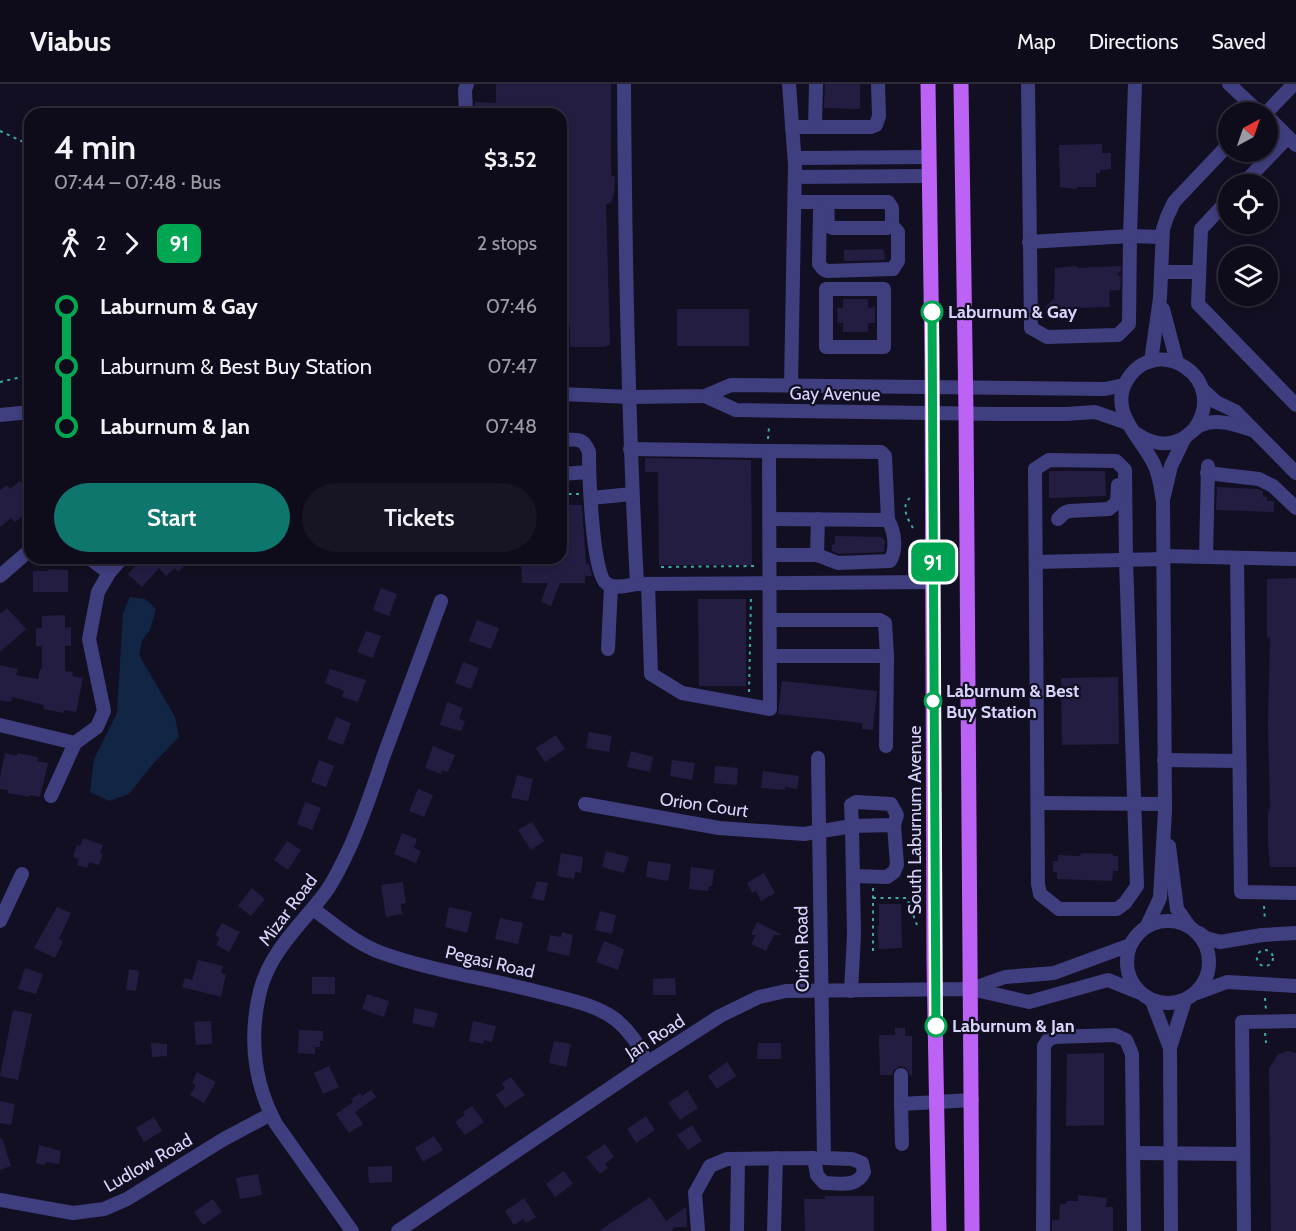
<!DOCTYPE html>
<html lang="en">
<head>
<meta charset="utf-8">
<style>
  body { margin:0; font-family:Cabin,sans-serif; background:#171423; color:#f1f3f6; height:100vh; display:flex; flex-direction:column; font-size:22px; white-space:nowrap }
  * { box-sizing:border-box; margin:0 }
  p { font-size:20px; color:#9b9ba2 }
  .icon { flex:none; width:33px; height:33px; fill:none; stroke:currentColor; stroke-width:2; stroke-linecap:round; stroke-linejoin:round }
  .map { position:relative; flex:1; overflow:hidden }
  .side { position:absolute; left:24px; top:24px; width:543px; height:456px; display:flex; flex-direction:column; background:#0e0b1a; border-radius:18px; box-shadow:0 3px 9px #0003,0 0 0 2px #2e2b39 }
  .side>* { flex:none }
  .badge { padding:0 12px; border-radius:9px; font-size:21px; line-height:39px }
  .needle { width:39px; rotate:40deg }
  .tools { position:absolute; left:1218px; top:18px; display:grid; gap:12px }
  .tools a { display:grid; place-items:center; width:60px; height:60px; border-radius:50%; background:#0e0b1a; box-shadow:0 3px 9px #0003,0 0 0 2px #2e2b39; font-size:30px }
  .map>.badge { position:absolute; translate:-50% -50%; box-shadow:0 0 0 3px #fff }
  .legs { display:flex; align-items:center; gap:9px; height:66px; padding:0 30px; font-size:20px }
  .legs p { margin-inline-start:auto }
  .summary { display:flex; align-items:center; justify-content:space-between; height:102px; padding:0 30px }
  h1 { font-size:33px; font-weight:600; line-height:45px }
  .button { display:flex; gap:12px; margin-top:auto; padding:12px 30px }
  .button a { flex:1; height:69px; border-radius:36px; background:#0f766e; color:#fff; font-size:24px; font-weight:600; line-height:69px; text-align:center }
  .button a+a { background:#171423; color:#f1f3f6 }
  ul { padding:0 30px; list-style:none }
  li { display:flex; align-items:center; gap:21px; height:60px; font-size:22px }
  li i { display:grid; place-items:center; width:9px; height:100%; margin:0 8px; background:currentColor }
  li i::after { content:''; width:15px; height:15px; margin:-8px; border:4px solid; border-radius:50%; background:#0e0b1a }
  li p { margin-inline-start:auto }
  li:first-child i { background:linear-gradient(#0000 50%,currentColor 0) }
  li:last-child i { background:linear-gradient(currentColor 50%,#0000 0) }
  header { display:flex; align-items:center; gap:36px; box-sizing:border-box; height:84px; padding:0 30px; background:#0e0b1a; border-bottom:2px solid #2e2b39 }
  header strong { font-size:28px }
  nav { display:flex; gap:33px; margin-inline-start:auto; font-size:21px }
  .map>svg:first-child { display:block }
  .water { fill:#112545 }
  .building { fill:#241d42 }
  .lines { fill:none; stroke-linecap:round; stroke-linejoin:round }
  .path { stroke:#37ada5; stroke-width:2; stroke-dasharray:3 4.5; stroke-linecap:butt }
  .minor { stroke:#3f3e7e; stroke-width:14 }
  .major { stroke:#bc62f5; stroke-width:15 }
  .line-1-casing { stroke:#fff; stroke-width:14 }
  .line-1 { stroke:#00a651; stroke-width:9 }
  .stop-1-dot { fill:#fff; stroke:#00a651; stroke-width:3 }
  .labels { text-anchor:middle; stroke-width:4.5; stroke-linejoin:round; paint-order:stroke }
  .stop-label { font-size:18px; font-weight:bold; fill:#d8d4fc; stroke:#120f22; text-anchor:start }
  .street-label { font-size:18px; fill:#d8d4fc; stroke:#120f22 }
</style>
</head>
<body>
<header>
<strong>Viabus</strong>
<nav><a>Map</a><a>Directions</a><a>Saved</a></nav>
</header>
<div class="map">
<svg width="1296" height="1147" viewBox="0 0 1296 1147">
  <rect width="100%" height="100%" fill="#120f22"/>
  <polygon class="water" points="130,513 145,515 156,525 150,546 142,556 139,571 175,633 179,653 152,681 129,710 109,717 90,708 94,675 117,629 123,529"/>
  <g class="building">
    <polygon points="496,0 611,0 611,91 615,93 614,109 611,119 606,120 610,261 604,263 570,263 570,240 564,240 564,208 561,208 561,30 475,30 475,18 496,19"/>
    <polygon points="825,0 860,0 860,25 824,24"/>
    <polygon points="1102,60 1102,69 1111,69 1111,85 1100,86 1100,89 1096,89 1096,103 1077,103 1077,105 1060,103 1059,61"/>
    <polygon points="880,165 884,166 885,176 844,177 844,166"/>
    <polygon points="1077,182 1077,184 1121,182 1121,187 1117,190 1121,194 1120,206 1109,207 1110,223 1077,224 1077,226 1060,226 1053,232 1045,223 1054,215 1055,184"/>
    <polygon points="843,215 868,215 868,224 875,223 875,239 868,239 868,248 843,248 843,239 838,239 837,224 843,224"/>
    <rect x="677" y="225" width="72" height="37"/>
    <polygon points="645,374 751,376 752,481 659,481 658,388 645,388"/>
    <polygon points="1049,387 1105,387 1106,412 1049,414"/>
    <polygon points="20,397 30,409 30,418 25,422 29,426 15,438 11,434 0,443 0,406 7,401 10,405"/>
    <polygon points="1217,403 1258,405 1263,407 1263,413 1267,413 1267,417 1274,417 1274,428 1216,426"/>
    <polygon points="561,421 582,421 586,480 589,480 592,492 585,492 585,499 560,499 551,522 541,518 548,499 522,499 521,474 561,474"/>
    <polygon points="835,452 882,453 885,457 884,468 839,470 832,467 832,461 835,460"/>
    <polygon points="149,474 193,474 178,488 175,484 166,492 159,484 142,503 128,490 141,476 146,480 150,475"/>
    <polygon points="48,485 68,486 68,508 33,508 33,487 48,487"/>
    <polygon points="1296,494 1296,783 1270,783 1268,756 1268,729 1270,723 1268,640 1270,554 1267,553 1267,495"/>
    <polygon points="381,504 397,510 389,532 373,526"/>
    <polygon points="698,515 746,515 746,602 699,602"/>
    <polygon points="7,524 26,545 0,568 0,530"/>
    <polygon points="65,531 65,544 71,543 71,562 65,562 65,587 73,588 72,592 83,594 76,628 64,626 64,629 43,625 44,621 12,613 11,618 0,616 0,581 18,585 16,591 38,595 40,585 42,585 42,562 36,562 36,544 42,544 42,532"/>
    <polygon points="477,536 499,544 491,565 469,557"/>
    <polygon points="366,547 381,552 373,574 357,568"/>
    <polygon points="463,578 479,584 471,605 455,599"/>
    <polygon points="330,585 366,596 358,618 342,613 344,607 325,599"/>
    <polygon points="1118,593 1119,660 1062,661 1061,594"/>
    <polygon points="782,597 877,607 873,646 862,645 862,639 778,630"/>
    <polygon points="447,618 463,624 459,635 465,637 461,647 440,641"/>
    <polygon points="336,633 351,639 343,661 327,655"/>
    <polygon points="589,648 612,652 609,668 586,664"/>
    <polygon points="556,651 565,665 545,678 536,664"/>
    <polygon points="433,662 455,671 448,688 442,686 441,690 425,684"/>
    <polygon points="631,667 653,673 650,688 627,683"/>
    <polygon points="5,669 17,672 17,669 38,673 37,677 48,679 40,713 29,711 29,713 8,709 8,706 0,705 0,693"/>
    <polygon points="319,676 334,682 326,703 311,698"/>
    <polygon points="672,676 695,679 692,696 670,692"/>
    <polygon points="715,682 738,684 737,701 714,699"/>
    <polygon points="763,687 799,692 797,705 785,703 785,706 761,704"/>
    <polygon points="517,691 533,695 528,717 511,714"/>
    <polygon points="418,705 433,711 424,733 409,727"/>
    <polygon points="305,718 321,724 312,746 297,740"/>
    <polygon points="532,738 544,757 531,766 518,746"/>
    <polygon points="402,749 417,755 414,764 421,767 416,779 394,770"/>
    <polygon points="83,754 103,761 100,769 103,770 99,781 89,778 87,784 77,781 79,775 73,773 77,761 80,762"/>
    <polygon points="287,757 301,766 288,786 274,776"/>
    <polygon points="606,767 629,773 624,789 602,783"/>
    <polygon points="561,769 583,773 581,789 575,788 574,795 557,792"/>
    <polygon points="1081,769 1113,770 1113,772 1118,772 1118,787 1113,787 1112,797 1057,795 1057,788 1053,788 1053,777 1058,777 1058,771 1080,772"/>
    <polygon points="648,777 671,780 668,797 646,793"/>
    <polygon points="691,783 714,786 712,802 709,802 708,807 689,805"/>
    <polygon points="764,789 775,809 761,817 756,807 752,809 747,799"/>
    <polygon points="537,797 548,799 544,817 531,814"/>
    <polygon points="403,798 406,819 401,820 402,830 386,833 381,801"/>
    <polygon points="252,804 265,815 251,832 238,822"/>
    <polygon points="879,820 901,820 902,864 879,865 877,842 879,842"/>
    <polygon points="57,823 71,829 59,855 63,857 55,874 34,864"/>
    <polygon points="449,823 472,828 467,849 445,843"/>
    <polygon points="600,827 616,831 612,850 595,846"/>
    <polygon points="500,834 523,839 518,860 495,855"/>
    <polygon points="757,838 783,851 774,851 766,867 751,860 756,851 751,851"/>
    <polygon points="222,839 240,848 229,868 216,861 220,854 215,851"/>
    <polygon points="562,848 573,851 569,872 547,867 550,851 561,853"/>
    <polygon points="604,857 624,865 618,886 596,878"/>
    <polygon points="198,876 223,882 221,889 226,890 221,913 182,903 185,894 192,896"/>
    <polygon points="25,884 43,890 36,910 18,905"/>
    <polygon points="129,885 139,887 136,907 126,906"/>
    <rect x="312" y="893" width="23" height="17"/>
    <polygon points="675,894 676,911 653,911 653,895"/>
    <polygon points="367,910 389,917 384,933 362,925"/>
    <polygon points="415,924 438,929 434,944 412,939"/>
    <polygon points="13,926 32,930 18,996 0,992"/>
    <polygon points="211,937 212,960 196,961 194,938"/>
    <polygon points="473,937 496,942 492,958 484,956 483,960 469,957"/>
    <polygon points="895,944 905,944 905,952 912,952 912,991 910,991 906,984 900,982 894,986 892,991 880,991 879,951 895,951"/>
    <polygon points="299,946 323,947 323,957 320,957 320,963 315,963 315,970 298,969"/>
    <polygon points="554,957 571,960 566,983 549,979"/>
    <polygon points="151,959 167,960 167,972 152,973"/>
    <polygon points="758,959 781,959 781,975 757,975"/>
    <polygon points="1289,967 1296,969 1296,1147 1271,1147 1269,985 1278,970"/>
    <polygon points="1104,969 1104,1041 1066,1042 1067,970"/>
    <polygon points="727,978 736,992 717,1005 708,992"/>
    <polygon points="329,982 339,1003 323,1010 314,989"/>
    <polygon points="197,988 216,998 204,1019 190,1011 196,1001 192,999"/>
    <polygon points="511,993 525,1011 505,1024 496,1011 505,1004 502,999"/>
    <polygon points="371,1006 376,1013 355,1028 363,1040 349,1049 336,1030 353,1018 351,1015 360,1009 362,1012"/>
    <polygon points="687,1006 698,1024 680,1036 668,1019"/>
    <polygon points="0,1017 15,1020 11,1041 0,1039"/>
    <polygon points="472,1022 484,1038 465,1051 455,1038 465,1031 463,1028"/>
    <polygon points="646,1032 655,1046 636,1059 627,1045"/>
    <polygon points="154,1033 162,1047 144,1058 136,1044"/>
    <polygon points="692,1041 702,1057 688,1066 677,1051"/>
    <polygon points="434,1052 443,1066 423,1078 415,1064"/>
    <polygon points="2,1054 11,1082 0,1086 0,1055"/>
    <polygon points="605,1060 614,1073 605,1080 608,1084 600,1090 586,1073"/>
    <polygon points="39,1061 61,1067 59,1080 46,1078 45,1081 36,1079"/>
    <polygon points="392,1082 392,1098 369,1099 368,1083"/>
    <polygon points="564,1087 573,1100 555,1113 546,1100"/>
    <polygon points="258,1090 262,1111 240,1115 236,1094"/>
    <polygon points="1078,1111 1107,1114 1106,1123 1113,1123 1113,1147 1052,1147 1052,1136 1059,1136 1060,1120 1066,1120 1067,1117 1078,1117"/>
    <polygon points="825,1112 874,1112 874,1147 805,1147 804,1115 825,1115"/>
    <polygon points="650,1113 666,1137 686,1123 687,1143 676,1143 672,1145 673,1147 599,1147"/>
    <polygon points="524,1114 536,1133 526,1139 523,1135 514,1141 505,1127"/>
    <polygon points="213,1115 222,1128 203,1141 194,1128"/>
  </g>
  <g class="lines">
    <g class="path">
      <polyline points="0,47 30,61"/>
      <polyline points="0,298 30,291"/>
      <polyline points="768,355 769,343"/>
      <polyline points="561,410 579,410"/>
      <path d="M 913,444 C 906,433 900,419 913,412"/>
      <polyline points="661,483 757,482"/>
      <polyline points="749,608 751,513"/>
      <polyline points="873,814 907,814 917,841"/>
      <polyline points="1264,822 1265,837"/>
      <circle cx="1265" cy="874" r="8"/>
      <polyline points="873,867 873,804"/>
      <polyline points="1265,914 1266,926"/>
      <polyline points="1265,949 1266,959"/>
    </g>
    <g class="minor">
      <path d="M 624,0 C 625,167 628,333 637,500 L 933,498"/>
      <polyline points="789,0 795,81 791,302"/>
      <polyline points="1028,0 1031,244 1047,253 1118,251 1129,240 1130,152 1162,153"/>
      <polyline points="1229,0 1259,28"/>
      <polyline points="1267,28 1294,0"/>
      <polyline points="466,30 465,6 467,0"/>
      <polyline points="1268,33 1296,61"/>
      <polyline points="792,43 871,43 876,41 879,32 878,0"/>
      <polyline points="815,43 816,0"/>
      <polyline points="795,74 929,73"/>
      <polyline points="795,93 929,92"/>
      <polyline points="1243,100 1288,53"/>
      <polyline points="1228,116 1201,145 1198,220 1296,321"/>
      <polyline points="795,118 888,118 892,124 892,141 887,144 832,144 828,141 827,119"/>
      <polyline points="820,127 819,180 823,185 827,187 893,185 898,177 898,148 892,141"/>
      <polyline points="1029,158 1130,152 1135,0"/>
      <polyline points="1161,188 1199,188"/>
      <rect x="826" y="205" width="58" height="58"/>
      <polyline points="1163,225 1177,278"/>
      <polyline points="1151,277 1160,214 1163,145 1167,133 1174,118 1228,61"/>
      <polyline points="1204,307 1216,318 1235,327 1296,389"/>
      <polyline points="561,310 630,313 705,312 731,301 1105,305 1124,301"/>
      <polyline points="705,312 736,326 997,330 1066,330 1095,328 1127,339"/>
      <polyline points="0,331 30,328"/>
      <path d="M 1137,350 C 1150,359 1166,363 1182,355 C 1188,352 1194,344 1201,341 C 1217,334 1236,341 1252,346"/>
      <path d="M 561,356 C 576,356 583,352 589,368 C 589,389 592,489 606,499 C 614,506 628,501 637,500"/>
      <polyline points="630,365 769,367 770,625 682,609 651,590 648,500"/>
      <path d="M 769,367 L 881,368 L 885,372 L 888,436 C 895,448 897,466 890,477 L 838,479 L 817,471 L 770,471"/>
      <polygon points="1049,376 1116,377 1125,386 1126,476 1137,802 1125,819 1117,825 1059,825 1040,810 1038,800 1035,385"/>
      <polyline points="1207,389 1259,395 1273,402 1296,424"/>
      <polyline points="561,390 589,388"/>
      <polyline points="1164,412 1171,382 1185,353"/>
      <polyline points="591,414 632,410"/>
      <polyline points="770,435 888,436"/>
      <polyline points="1058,435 1064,429 1069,427 1109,425 1117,418 1118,401"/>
      <polyline points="817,471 818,435"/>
      <polyline points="1164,472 1296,475"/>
      <polyline points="1206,473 1208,382"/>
      <polyline points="89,474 109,489"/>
      <polyline points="1237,474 1241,808 1296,809"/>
      <polyline points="1036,478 1164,475"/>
      <polyline points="0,492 30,466"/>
      <polyline points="770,536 880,536 885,539 887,572 771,572"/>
      <polyline points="608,565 611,502"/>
      <polyline points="0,641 75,659"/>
      <polyline points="886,662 887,572"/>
      <polyline points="1164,676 1239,677"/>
      <polyline points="51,712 75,659 97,643 104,627 89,555 98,508 109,489 122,474"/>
      <polyline points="1038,719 1165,720"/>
      <polyline points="585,720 719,744 804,750 852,742 854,851 851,907"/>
      <polyline points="1169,762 1177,825 1189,842"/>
      <polyline points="853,792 887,793 894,788 897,781 894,741 852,742 851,721 856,718 891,720 897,731 894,741"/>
      <path d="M 313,825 C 334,840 356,860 382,869 C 435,888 492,895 547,910 C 570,916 596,921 615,935 C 630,947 640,962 647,979"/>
      <circle cx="1168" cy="878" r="41"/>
      <polyline points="0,837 22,790"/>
      <path d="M 1147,842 L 1160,814 L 1165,727 L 1163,417 C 1161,407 1160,395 1156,385 C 1146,357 1108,331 1126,298 C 1154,246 1233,294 1193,347"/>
      <polyline points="1199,849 1206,854 1220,858 1262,851 1296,849"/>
      <polyline points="971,905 1005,893 1054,889 1130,861"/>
      <polyline points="1197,909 1227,898 1296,902"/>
      <polyline points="1152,917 1170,964"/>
      <polyline points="901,991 901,1020 972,1016"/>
      <polyline points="901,1020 902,1060"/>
      <polyline points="1135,1069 1243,1070"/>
      <polyline points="0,1116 73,1129 104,1125 127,1115 224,1055 271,1030"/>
      <path d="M 352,1147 L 276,1040 C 254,999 249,953 260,907 C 270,867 301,841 325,809 C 334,797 342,780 349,765 C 363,735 373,703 384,671 C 403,620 422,568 441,517"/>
      <polyline points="398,1147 647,979 720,932 759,913 786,907 971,905 1029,918 1108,896 1138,908"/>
      <path d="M 698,1147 L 695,1109 L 710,1082 L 727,1075 L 814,1074 L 817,1091 L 824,1099 C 839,1099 857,1104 864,1088 L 862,1079 L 852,1075 L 824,1074 L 818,674"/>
      <polyline points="737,1147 738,1075"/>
      <polyline points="774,1147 776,1074"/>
      <polyline points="1043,1147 1044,962 1048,956 1054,953 1115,951 1126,956 1132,970 1134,1147"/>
      <polyline points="1171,1147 1170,964 1185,916"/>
      <polyline points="1244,1147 1242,938 1296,937"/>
    </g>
    <g class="major">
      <polyline points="928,0 932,274 934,879 939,1147"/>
      <polyline points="961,0 966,330 972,1147"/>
    </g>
  </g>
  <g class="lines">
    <defs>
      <polyline id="line-1" points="932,228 936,942"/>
    </defs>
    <use href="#line-1" class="line-1-casing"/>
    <use href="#line-1" class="line-1"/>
  </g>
  <g class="stop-1-dot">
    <circle cx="932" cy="228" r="10"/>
    <circle cx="933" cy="617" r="8"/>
    <circle cx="936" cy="942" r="10"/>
  </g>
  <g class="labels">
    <g class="stop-label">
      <text x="948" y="234">Laburnum &amp; Gay</text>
      <text x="946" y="613">Laburnum &amp; Best<tspan x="946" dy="21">Buy Station</tspan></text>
      <text x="952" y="948">Laburnum &amp; Jan</text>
    </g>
    <g class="street-label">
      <text transform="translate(835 310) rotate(1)" y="6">Gay Avenue</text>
      <text transform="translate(704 721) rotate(8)" y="6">Orion Court</text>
      <text transform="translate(915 736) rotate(-90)" y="6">South Laburnum Avenue</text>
      <text transform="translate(288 826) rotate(-53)" y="6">Mizar Road</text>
      <text transform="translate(802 865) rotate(-91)" y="6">Orion Road</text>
      <text transform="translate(490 878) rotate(13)" y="6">Pegasi Road</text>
      <text transform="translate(655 953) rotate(-33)" y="6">Jan Road</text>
      <text transform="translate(148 1079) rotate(-30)" y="6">Ludlow Road</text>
    </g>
  </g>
</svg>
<div class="tools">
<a><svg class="needle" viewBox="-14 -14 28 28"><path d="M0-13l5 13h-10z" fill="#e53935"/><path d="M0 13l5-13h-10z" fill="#9b9ba2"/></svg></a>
<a><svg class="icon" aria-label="locate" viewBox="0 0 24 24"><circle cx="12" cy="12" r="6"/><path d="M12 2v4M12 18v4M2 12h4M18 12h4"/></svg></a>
<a><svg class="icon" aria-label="layers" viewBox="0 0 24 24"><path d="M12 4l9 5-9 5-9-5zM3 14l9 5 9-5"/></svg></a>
</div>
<b class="badge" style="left:933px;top:478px;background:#00a651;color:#fff">91</b>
<section class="side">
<div class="summary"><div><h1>4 min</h1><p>07:44 – 07:48 · Bus</p></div><b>$3.52</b></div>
<div class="legs"><svg class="icon" aria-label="walk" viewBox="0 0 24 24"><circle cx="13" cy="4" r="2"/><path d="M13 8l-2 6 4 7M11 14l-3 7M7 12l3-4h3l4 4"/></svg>2<svg class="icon" aria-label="forward" viewBox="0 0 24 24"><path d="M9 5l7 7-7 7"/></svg><b class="badge" style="background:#00a651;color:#fff">91</b><p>2 stops</p></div>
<ul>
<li><i style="color:#00a651"></i><b>Laburnum &amp; Gay</b><p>07:46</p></li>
<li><i style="color:#00a651"></i><span>Laburnum &amp; Best Buy Station</span><p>07:47</p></li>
<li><i style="color:#00a651"></i><b>Laburnum &amp; Jan</b><p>07:48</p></li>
</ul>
<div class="button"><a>Start</a><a>Tickets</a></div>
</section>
</div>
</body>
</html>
